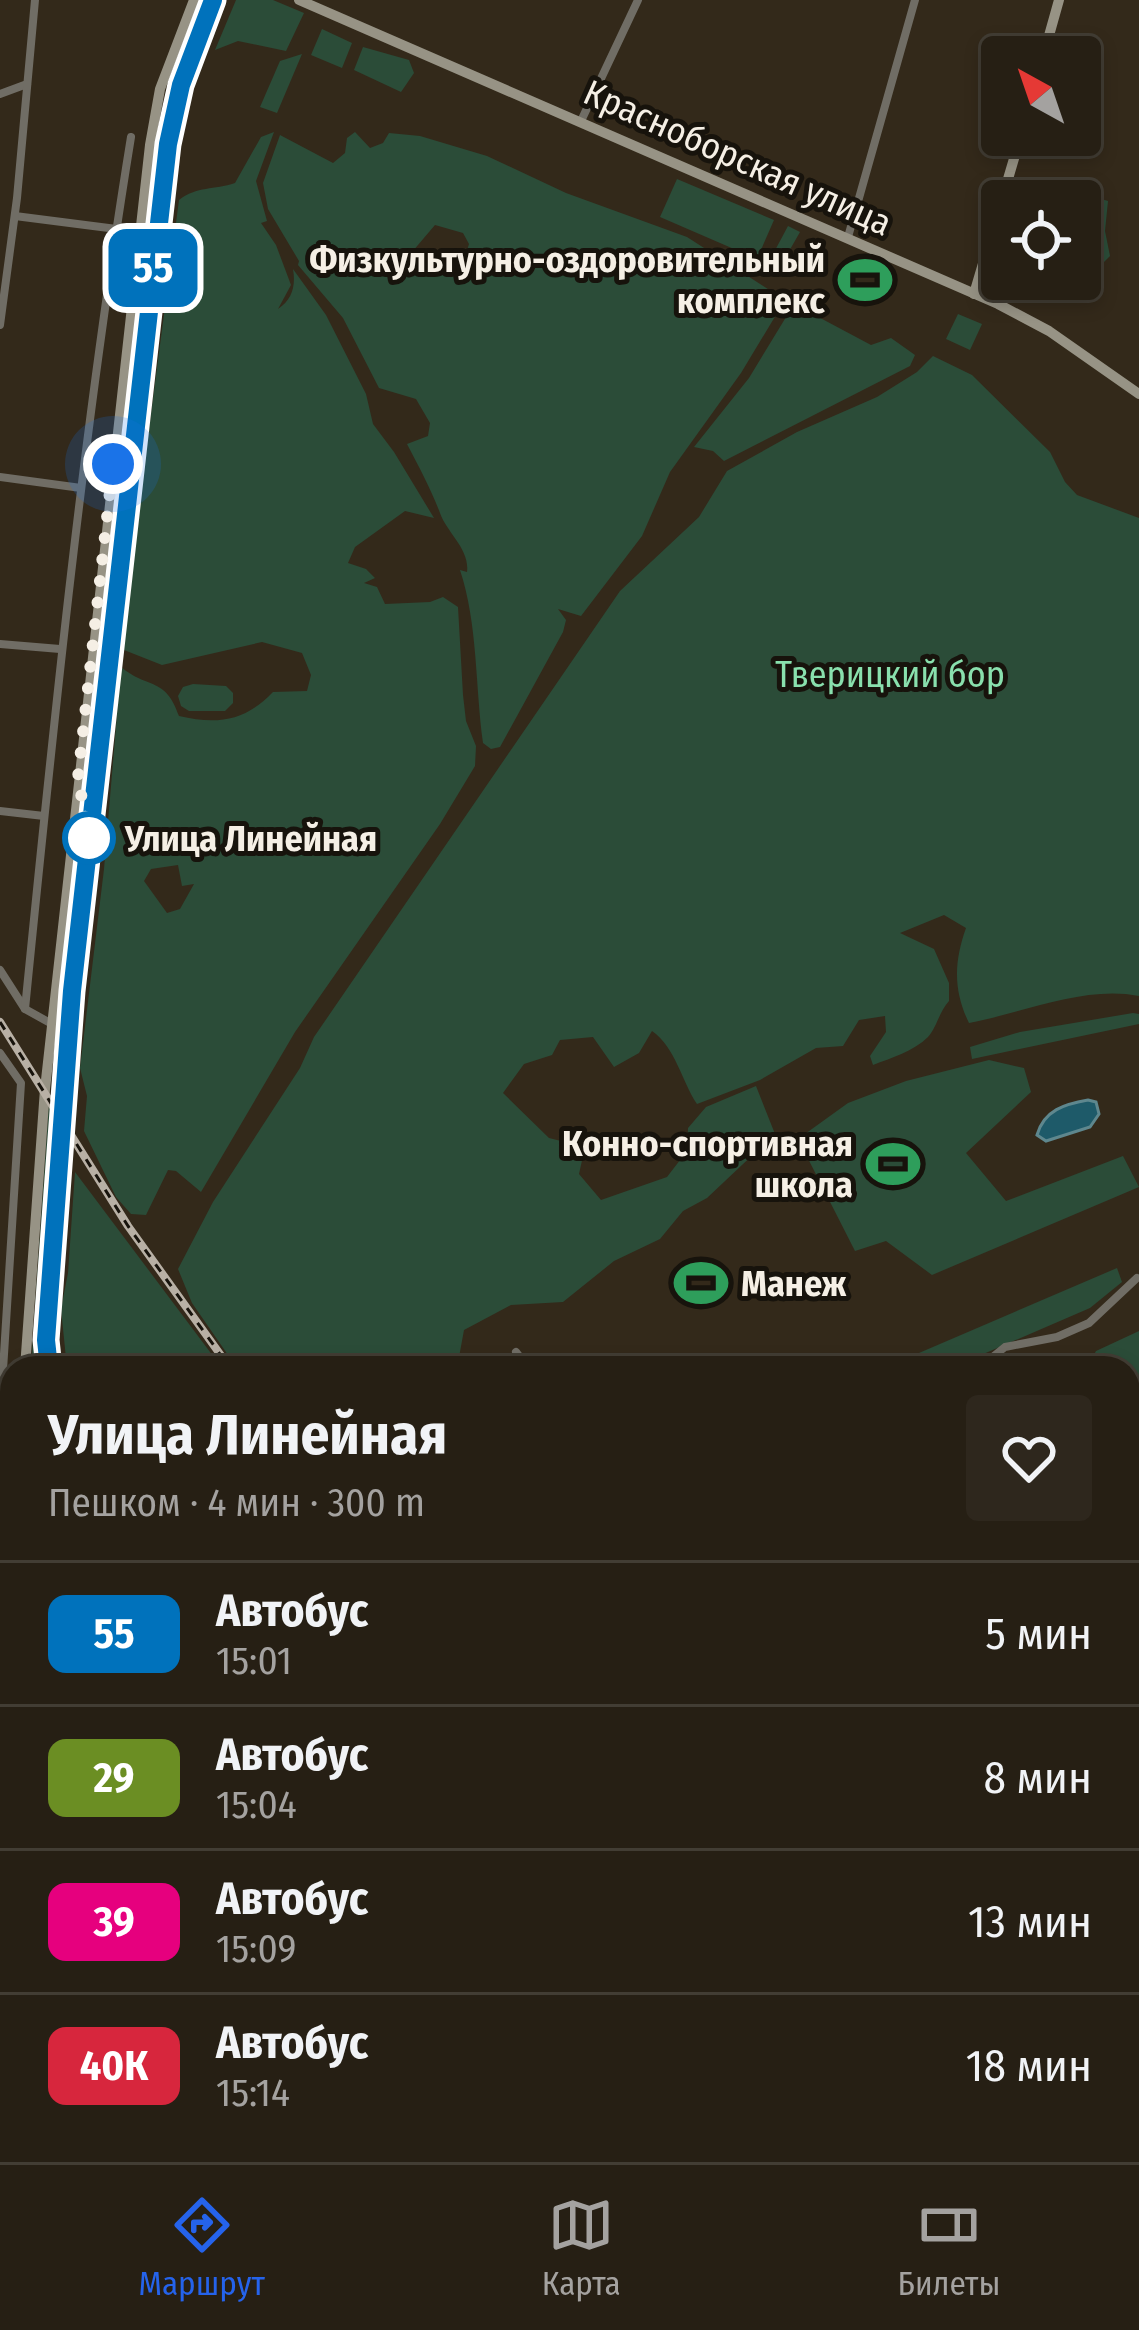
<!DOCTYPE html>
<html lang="ru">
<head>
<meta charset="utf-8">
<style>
  body { margin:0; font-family:"Fira Sans Condensed",sans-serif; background:#2e271d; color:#f1f3f6; height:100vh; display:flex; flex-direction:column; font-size:45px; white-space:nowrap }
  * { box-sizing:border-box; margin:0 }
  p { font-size:39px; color:#a4a2a0 }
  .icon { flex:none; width:66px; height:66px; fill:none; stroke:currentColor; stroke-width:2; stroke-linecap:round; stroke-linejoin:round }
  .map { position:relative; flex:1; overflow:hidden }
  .drawer { position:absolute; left:0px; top:1356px; width:1140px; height:807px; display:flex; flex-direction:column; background:#261f14; border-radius:36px 36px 0 0; box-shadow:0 6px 18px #0003,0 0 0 3px #423d34 }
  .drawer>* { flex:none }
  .badge { padding:0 24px; border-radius:18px; font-size:42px; line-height:78px }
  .needle { width:78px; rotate:320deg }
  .tools { position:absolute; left:981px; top:36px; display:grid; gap:24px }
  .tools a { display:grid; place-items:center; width:120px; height:120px; border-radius:12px; background:#261f14; box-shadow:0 6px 18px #0003,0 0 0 3px #423d34; font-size:60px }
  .you { position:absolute; width:60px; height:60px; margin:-30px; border:9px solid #fff; border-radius:50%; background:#1a73e8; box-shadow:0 0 0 18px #1a73e833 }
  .map>.badge { position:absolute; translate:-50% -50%; box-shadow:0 0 0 6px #fff }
  .round { display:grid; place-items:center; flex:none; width:126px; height:126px; border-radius:12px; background:#2e271d }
  .overview { display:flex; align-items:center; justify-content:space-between; height:204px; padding:0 48px }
  h1 { font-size:57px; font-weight:700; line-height:90px }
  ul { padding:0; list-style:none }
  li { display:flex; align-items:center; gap:36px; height:144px; padding:0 48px; border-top:3px solid #423d34 }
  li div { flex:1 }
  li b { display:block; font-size:45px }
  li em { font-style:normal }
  li .badge { min-width:132px; font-weight:700; text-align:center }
  .tabs { display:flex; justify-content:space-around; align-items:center; height:168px; border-top:3px solid #423d34; background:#261f14; font-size:33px; color:#a4a2a0 }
  .tabs a { display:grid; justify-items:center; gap:6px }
  .tabs .selected { color:#2563eb }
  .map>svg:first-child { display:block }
  .green { fill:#2b4c38; fill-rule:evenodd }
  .water { fill:#1e5a69; stroke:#5e878e; stroke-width:3 }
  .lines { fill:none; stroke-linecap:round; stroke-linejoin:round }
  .stream { stroke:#5e878e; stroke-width:3 }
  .street { stroke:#706d65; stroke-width:8 }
  .secondary { stroke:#979385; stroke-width:10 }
  .rail-casing { stroke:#b8b0a5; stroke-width:8 }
  .rail { stroke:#17130c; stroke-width:3; stroke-dasharray:9; stroke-linecap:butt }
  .line-casing { stroke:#fff; stroke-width:27 }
  .line { stroke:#0072bc; stroke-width:18 }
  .walk { stroke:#f5efe5; stroke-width:12; stroke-dasharray:0 21.6 }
  .stop-dot { fill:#fff; stroke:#0072bc; stroke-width:6 }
  .labels { text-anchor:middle; stroke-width:10; stroke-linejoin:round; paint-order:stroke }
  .street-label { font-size:36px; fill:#f5efe5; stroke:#17130c }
  .poi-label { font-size:36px; font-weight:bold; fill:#f5efe5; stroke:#17130c; text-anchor:end }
  .park-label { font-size:36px; fill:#89e0ad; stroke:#17130c }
  .stop-label { font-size:36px; font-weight:bold; fill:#f5efe5; stroke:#17130c; text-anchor:start }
</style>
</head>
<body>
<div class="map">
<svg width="1139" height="2162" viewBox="0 0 1139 2162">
  <rect width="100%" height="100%" fill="#33291a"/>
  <g class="green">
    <polygon points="236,0 273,0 304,13 286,51 238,41 215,50"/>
    <polygon points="322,29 352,43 342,68 311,55"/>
    <polygon points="363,47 409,60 414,73 401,92 354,70"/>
    <polygon points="302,54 277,113 260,107 280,61"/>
    <path d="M 274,132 L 256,181 L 267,221 L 261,223 L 276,245 L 291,285 L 278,309 C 292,300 296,286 293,269 L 326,315 L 366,394 L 373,424 L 394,452 L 434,518 L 405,511 L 355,547 L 348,563 L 366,569 L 375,578 L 364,583 L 377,587 L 385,604 L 430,602 L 443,597 L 458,607 L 463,695 L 466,721 L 476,746 L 475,766 L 440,824 L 295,1032 L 201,1192 L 176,1171 L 168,1170 L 146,1215 L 131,1214 L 116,1197 L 84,1131 L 87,1096 L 80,1068 L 104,869 L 121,667 C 149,690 165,676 179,716 C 218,725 245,721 273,692 L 307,691 L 311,675 L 302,653 L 262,642 L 162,665 L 124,650 L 124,620 L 179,200 C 197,186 214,190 235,183 L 261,137 ZM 178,865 L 182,886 L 194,884 L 180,909 L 167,913 L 144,881 L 151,869 Z"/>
    <path d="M 355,132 L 370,148 L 383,143 L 389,133 L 420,136 L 487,156 L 566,193 L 687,237 L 785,300 L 741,373 L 670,472 L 642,536 L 581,616 L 558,609 L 566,620 L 563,632 L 500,747 L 491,749 L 483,743 C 475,684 478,625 460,570 L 467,572 C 470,549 447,533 440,513 C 431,489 419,467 407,444 L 428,436 L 430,423 L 416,399 L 379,388 L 343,318 L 298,265 L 299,261 L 268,209 L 263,183 L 280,135 L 333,163 L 345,153 L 347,138 ZM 435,225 L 463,233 L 469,244 L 463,263 L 436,270 L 419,269 L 412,252 Z"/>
    <polygon points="677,179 774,220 757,259 660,217"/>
    <polygon points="1088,195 1108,201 1105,231 1110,256 1085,281 1079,279 1080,228"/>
    <polygon points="788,226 800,232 776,274 764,271"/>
    <polygon points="794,304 871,345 891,338 915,355 910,366 724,461 713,451 694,447 749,378"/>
    <polygon points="958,314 982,324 970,350 946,339"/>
    <path d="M 933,356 L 972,375 L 1050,452 L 1065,482 L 1077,495 L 1139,518 L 1139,996 C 1085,985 1023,1013 969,1023 C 953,990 954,962 966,928 L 944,915 L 900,933 L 934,949 L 949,983 L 949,1001 C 939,1012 937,1027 928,1037 C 914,1051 891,1058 873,1065 L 870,1056 L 886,1032 L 885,1016 L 859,1020 L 843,1046 L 816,1048 L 760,1080 L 697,1104 C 681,1080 676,1048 652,1031 L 639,1053 L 614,1067 L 593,1037 L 560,1040 L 552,1055 L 524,1064 L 503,1093 L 549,1138 L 585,1147 L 579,1174 L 601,1200 L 667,1177 L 687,1151 L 688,1128 L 706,1107 L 756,1086 L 775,1134 L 707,1198 L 683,1211 L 660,1239 L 614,1261 L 563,1302 L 511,1305 L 464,1330 L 457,1368 L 237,1368 L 192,1303 L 178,1269 L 213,1202 L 300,1068 L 314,1037 L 620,591 L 699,517 L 727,471 L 797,432 L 877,397 L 917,372 Z"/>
    <polygon points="193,684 226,686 233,693 233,703 225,711 189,711 181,706 178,696 183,687"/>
    <polygon points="1133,1013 1139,1014 1139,1024 972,1059 970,1047 1020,1032"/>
    <polygon points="989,1060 1024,1068 1031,1092 966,1153 1006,1201 1123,1156 1139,1187 932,1275 886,1241 855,1251 798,1139 848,1103 906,1081"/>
    <polygon points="49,1101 54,1109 38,1332 41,1368 31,1368"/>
    <polygon points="75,1172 222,1368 67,1368 61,1309 68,1273"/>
    <polygon points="1117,1268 1122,1282 1090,1308 951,1368 884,1368"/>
    <polygon points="1139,1331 1139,1560 1128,1560 1128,1368 1087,1368 1096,1351"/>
    <polygon points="1128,1576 1139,1577 1139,1726 1128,1727"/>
    <polygon points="7,2089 11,2098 11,2157 4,2156 0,2091"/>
  </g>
  <path class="water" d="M 1088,1100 L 1096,1102 L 1099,1114 L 1090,1127 L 1046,1141 L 1037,1135 C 1044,1110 1065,1104 1088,1100 Z"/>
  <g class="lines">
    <g class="stream">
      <polyline points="1128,1724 1139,1724"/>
      <polyline points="426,2151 452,2162"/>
    </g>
    <g class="street">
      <polyline points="0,94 27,84"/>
      <polyline points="581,121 638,0"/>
      <polyline points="15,216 140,232"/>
      <polyline points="848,237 915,0"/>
      <polyline points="0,325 17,198 35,0"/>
      <polyline points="0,477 81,488"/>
      <polyline points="0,644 60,649"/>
      <polyline points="0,811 44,816"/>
      <polyline points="0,970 25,1009 52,1024"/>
      <path d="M 25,1009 C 54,717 84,426 131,137"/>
      <polyline points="0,1053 21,1083 0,1418"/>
      <polyline points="516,1352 528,1368"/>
      <polyline points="979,1368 1005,1347 1057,1337 1089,1323 1137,1278"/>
      <polyline points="0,1568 12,1568"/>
      <polyline points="1128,2051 1139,2055"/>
      <polyline points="1128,2149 1139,2114"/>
      <polyline points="240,2151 253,2162"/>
      <polyline points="796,2151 836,2162"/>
      <polyline points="856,2162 860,2151"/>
      <polyline points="993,2162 996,2151"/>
    </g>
    <g class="secondary">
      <polyline points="299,0 998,304 1049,331 1139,394"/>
      <polyline points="1043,57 1059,0"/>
      <polyline points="974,294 1021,135"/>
      <polyline points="25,1368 45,1089 150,145 160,89 194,0"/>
      <polyline points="49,1368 47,1339 72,991 168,144 181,85 213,0"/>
      <polyline points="12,1620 8,1731 12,1853"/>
      <polyline points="1128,1935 1139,1938"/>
      <polyline points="1128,1973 1139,1976"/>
      <polyline points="20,2151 20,2162"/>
      <polyline points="70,2151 100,2162"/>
    </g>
    <defs>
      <g id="rail">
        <polyline points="0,1022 128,1226 230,1368"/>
        <polyline points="1128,1998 1139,2000"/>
      </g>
    </defs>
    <use href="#rail" class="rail-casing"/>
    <use href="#rail" class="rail"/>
  </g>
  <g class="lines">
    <defs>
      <polyline id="line" points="49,1368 46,1340 72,991 168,144 181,85 213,0"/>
    </defs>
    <use href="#line" class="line-casing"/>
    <use href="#line" class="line"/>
    <polyline class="walk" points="89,838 78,777 113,464"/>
  </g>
  <defs>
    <symbol id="stadium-bare" viewBox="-9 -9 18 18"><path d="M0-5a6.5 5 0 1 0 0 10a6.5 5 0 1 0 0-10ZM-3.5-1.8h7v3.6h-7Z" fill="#2e9e5b" stroke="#17130c" stroke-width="2.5" paint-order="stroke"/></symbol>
  </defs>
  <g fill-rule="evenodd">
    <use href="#stadium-bare" x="827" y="242" width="76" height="76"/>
    <use href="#stadium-bare" x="855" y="1126" width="76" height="76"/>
    <use href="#stadium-bare" x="663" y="1245" width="76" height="76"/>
  </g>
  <circle class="stop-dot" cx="89" cy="838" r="24"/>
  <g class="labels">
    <g class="street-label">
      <text transform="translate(738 157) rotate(24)" y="13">Красноборская улица</text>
    </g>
    <g class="poi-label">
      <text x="825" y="272">Физкультурно-оздоровительный<tspan x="825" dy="41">комплекс</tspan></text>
      <text x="853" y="1156">Конно-спортивная<tspan x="853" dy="41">школа</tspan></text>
      <text x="741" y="1296" text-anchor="start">Манеж</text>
    </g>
    <g class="park-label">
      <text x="890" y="687">Тверицкий бор</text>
    </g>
    <g class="stop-label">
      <text x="125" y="851">Улица Линейная</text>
    </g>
  </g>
</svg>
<div class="tools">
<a><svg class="needle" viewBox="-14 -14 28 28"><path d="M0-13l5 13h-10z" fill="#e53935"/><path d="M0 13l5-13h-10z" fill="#a4a2a0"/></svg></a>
<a><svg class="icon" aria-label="locate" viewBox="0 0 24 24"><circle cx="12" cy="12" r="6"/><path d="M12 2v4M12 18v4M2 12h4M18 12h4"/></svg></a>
</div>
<div class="you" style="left:113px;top:464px"></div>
<b class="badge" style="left:153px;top:268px;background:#0072bc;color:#fff">55</b>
<section class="drawer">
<div class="overview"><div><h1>Улица Линейная</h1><p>Пешком · 4 мин · 300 m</p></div><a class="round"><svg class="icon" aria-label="heart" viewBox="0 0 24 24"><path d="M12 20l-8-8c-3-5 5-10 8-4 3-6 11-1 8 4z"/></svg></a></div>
<ul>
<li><span class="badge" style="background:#0072bc;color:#fff">55</span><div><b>Автобус</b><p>15:01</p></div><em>5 мин</em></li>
<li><span class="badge" style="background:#6b8e23;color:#fff">29</span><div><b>Автобус</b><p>15:04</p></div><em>8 мин</em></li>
<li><span class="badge" style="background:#e6007e;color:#fff">39</span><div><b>Автобус</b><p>15:09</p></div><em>13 мин</em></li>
<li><span class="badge" style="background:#d7263d;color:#fff">40К</span><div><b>Автобус</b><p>15:14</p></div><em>18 мин</em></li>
</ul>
</section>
</div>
<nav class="tabs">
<a class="selected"><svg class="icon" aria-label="directions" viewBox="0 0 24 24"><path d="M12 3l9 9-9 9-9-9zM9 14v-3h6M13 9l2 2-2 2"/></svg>Маршрут</a>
<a><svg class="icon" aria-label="map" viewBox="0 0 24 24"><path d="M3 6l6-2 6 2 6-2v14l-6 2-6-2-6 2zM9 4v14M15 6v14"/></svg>Карта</a>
<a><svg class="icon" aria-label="tickets" viewBox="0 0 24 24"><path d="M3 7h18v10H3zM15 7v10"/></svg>Билеты</a>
</nav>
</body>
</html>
